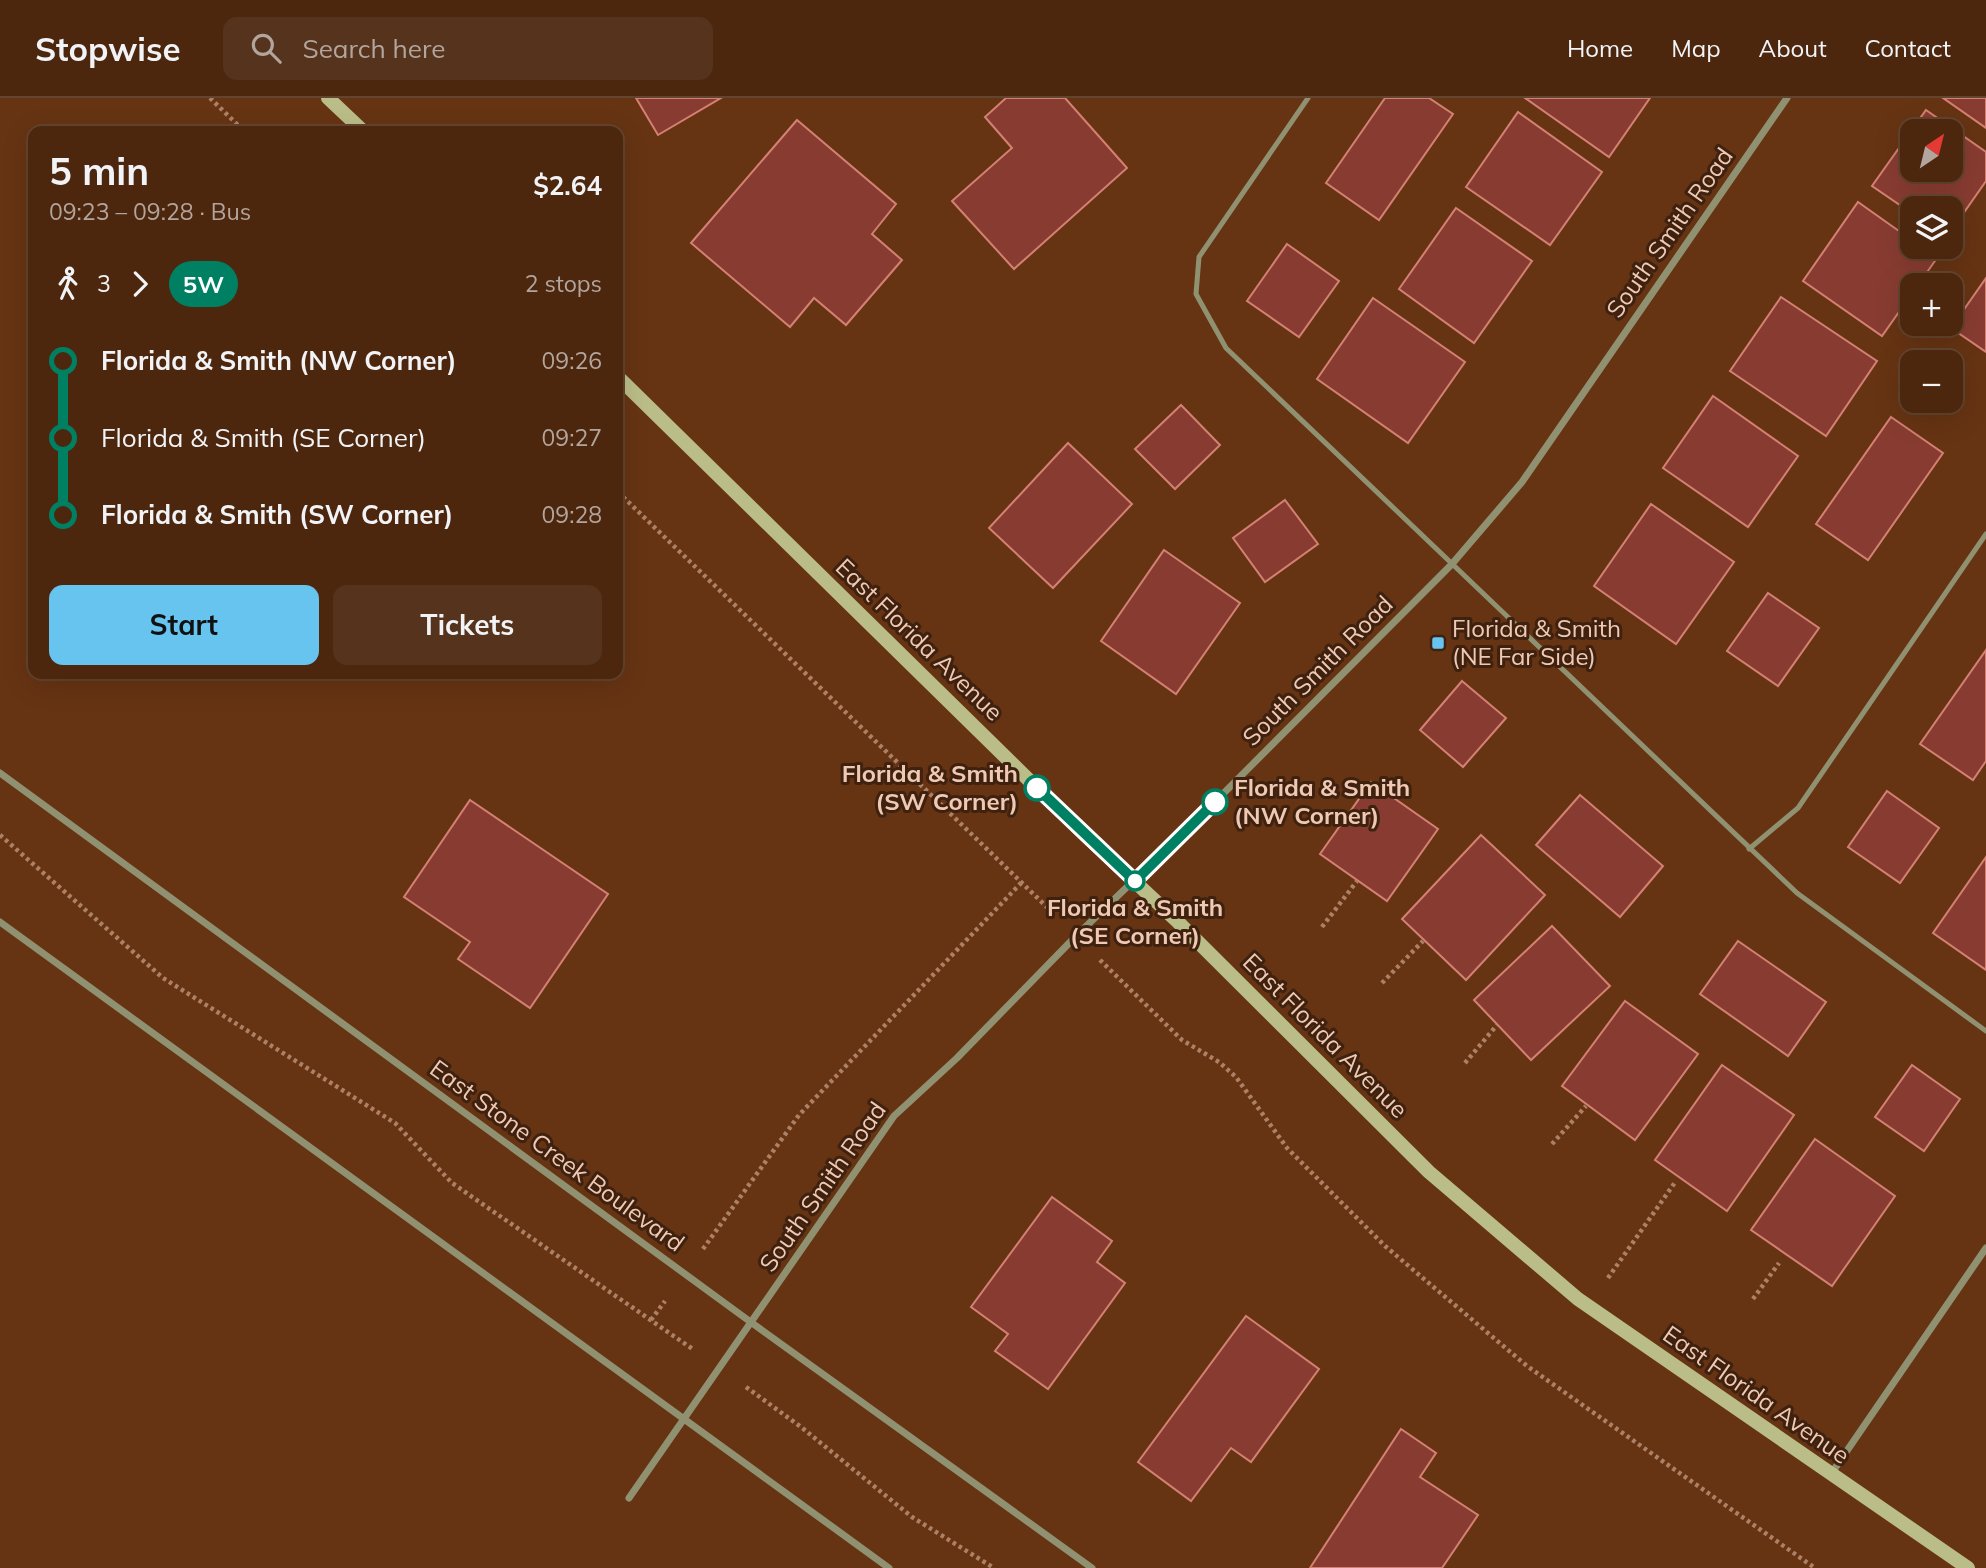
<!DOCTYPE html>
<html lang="en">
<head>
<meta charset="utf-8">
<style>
  body { margin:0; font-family:Mulish,sans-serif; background:#56331c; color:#f1f3f6; height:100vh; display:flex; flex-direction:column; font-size:26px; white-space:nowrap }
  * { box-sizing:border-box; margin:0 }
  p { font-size:23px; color:#b2a59e }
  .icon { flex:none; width:38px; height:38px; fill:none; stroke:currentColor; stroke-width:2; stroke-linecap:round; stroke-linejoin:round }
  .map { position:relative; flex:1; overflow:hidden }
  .side { position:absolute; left:28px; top:28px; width:595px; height:553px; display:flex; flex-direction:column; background:#4c270e; border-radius:14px; box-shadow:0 7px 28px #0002,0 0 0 2px #63442e }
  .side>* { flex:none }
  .badge { padding:0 14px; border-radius:23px; font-size:24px; line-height:46px }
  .needle { width:46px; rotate:35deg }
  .tools { position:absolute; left:1900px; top:21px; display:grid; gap:14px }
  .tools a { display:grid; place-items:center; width:63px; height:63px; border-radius:14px; background:#4c270e; box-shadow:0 7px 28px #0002,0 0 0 2px #63442e; font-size:35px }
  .map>.badge { position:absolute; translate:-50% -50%; box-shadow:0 0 0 4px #fff }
  .legs { display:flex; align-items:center; gap:10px; height:77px; padding:0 21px; font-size:23px }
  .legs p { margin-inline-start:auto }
  .headline { display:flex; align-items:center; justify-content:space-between; height:119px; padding:0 21px }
  h1 { font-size:38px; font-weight:700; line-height:52px }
  .cta { display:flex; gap:14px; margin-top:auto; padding:14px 21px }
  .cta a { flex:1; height:80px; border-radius:14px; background:#67c4ef; color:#111; font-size:28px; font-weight:700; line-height:80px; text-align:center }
  .cta a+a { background:#56331c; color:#f1f3f6 }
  ul { padding:0 21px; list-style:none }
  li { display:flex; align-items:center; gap:24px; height:77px; font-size:26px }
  li i { display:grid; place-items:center; width:10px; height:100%; margin:0 9px; background:currentColor }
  li i::after { content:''; width:18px; height:18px; margin:-9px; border:5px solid; border-radius:50%; background:#4c270e }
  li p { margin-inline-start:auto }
  li:first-child i { background:linear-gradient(#0000 50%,currentColor 0) }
  li:last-child i { background:linear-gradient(currentColor 50%,#0000 0) }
  header { display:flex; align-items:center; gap:42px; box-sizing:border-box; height:98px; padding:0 35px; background:#4c270e; border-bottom:2px solid #63442e }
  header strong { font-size:33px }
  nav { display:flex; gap:38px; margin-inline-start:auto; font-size:24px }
  .search { width:490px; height:63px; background:#56331c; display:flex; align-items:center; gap:18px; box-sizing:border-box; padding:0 24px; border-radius:14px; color:#b2a59e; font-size:26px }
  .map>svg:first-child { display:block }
  .building { fill:#883c31; stroke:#d48173; stroke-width:2; fill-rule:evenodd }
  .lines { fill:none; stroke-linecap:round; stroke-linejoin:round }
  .path { stroke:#ad8166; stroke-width:4.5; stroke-dasharray:3.5 3.5; stroke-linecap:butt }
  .lane { stroke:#909170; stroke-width:5 }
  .street { stroke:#909170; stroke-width:7 }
  .secondary { stroke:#babd87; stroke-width:14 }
  .line-1-casing { stroke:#fff; stroke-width:16 }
  .line-1 { stroke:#008063; stroke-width:10 }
  .poi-dot { fill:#67c4ef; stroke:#3e210f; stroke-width:2.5 }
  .stop-1-dot { fill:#fff; stroke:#008063; stroke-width:3.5 }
  .labels { text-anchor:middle; stroke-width:6; stroke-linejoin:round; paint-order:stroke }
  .street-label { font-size:24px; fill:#f0c9b4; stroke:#3e210f }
  .poi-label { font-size:24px; fill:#f0c9b4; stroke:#3e210f; text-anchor:start }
  .stop-label { font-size:24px; font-weight:bold; fill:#f0c9b4; stroke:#3e210f; text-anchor:end }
</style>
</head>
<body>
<header>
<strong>Stopwise</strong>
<div class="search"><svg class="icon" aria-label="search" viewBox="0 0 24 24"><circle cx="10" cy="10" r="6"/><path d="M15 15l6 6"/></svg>Search here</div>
<nav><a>Home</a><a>Map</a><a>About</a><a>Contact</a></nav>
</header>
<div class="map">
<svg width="1986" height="1470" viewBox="0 0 1986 1470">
  <rect width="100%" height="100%" fill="#663413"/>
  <g class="building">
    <polygon points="636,0 721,0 658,37"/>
    <polygon points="1006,0 1065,0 1127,70 1014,171 952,103 1012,50 985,19"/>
    <polygon points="1385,0 1429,0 1453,16 1379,122 1326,85"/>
    <polygon points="1525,0 1650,0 1609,59"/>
    <polygon points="1943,0 1986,0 1986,30"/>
    <path d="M 1926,12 L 1986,54 L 1986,83 L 1951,133 L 1951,110 L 1913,110 L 1913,116 L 1872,88 ZM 1913,33 L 1951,33 L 1951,72 L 1913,72 Z"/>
    <polygon points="1518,14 1602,74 1550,147 1466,89"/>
    <polygon points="797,22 896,106 872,136 902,162 846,227 814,200 790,229 691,145"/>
    <polygon points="1858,104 1913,143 1913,149 1922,149 1937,160 1918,187 1913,187 1913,194 1882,238 1803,183"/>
    <polygon points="1456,110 1532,163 1474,245 1399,191"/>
    <polygon points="1287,146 1339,183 1299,239 1247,203"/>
    <polygon points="1986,180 1986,254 1951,230"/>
    <polygon points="1781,199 1877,263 1826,338 1730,273"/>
    <polygon points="1373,200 1465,264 1408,345 1317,281"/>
    <polygon points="1713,298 1798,358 1748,429 1663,370"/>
    <polygon points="1181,307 1220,347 1175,391 1135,351"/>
    <polygon points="1891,319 1943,355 1868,462 1816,426"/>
    <polygon points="1068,345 1132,406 1053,490 989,430"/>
    <polygon points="1285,402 1318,446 1265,484 1233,440"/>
    <polygon points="1651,406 1734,464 1676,546 1594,488"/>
    <polygon points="1164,452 1240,505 1176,596 1101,543"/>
    <polygon points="1768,495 1819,530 1778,588 1727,553"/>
    <polygon points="1986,552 1986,663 1973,682 1920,646"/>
    <polygon points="1462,583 1506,620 1463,669 1420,632"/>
    <polygon points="1371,684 1438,731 1387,803 1320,756"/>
    <polygon points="1887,693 1939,730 1900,785 1848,749"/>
    <polygon points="1580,697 1663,768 1620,819 1536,747"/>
    <polygon points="470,702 608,796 530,910 458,861 470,844 404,799"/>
    <polygon points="1481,737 1545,797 1466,882 1402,821"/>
    <polygon points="1986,759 1986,872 1933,835"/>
    <polygon points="1552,828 1610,888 1531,962 1474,902"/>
    <polygon points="1738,843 1826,904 1788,958 1700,896"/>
    <polygon points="1625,903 1698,956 1635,1042 1562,988"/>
    <polygon points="1722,967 1794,1017 1727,1113 1655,1062"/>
    <polygon points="1912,967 1960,1001 1924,1053 1875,1019"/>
    <polygon points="1815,1041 1895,1098 1832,1188 1751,1132"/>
    <polygon points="1052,1099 1112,1143 1097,1164 1125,1185 1048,1291 995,1253 1008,1236 971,1209"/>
    <polygon points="1246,1218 1319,1271 1251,1364 1231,1350 1191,1403 1138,1364"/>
    <polygon points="1401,1331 1436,1355 1420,1379 1478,1417 1442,1470 1310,1470"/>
  </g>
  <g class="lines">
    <g class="path">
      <polyline points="210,0 244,33"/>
      <polyline points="618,394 1052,814"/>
      <polyline points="0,737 163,880 395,1025 452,1085 694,1252"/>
      <polyline points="1322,829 1357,783"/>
      <polyline points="1100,862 1182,942 1219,964 1236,979 1287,1050 1385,1148 1527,1268 1815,1470"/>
      <polyline points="1382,885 1423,843"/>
      <polyline points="1465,965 1497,927"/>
      <polyline points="1552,1046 1586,1008"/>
      <polyline points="703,1151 799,1017 1022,784"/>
      <polyline points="1608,1180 1676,1083"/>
      <polyline points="1753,1201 1779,1165"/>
      <polyline points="651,1222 665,1203"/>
      <polyline points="746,1289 801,1329 912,1419 994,1470"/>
    </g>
    <g class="lane">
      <polyline points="1308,0 1199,159 1196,196 1226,250 1797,795 1986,933"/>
      <polyline points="1749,751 1798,710 1986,436"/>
    </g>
    <g class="street">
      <polyline points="0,675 752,1225 1092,1470"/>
      <polyline points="0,824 889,1470"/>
      <polyline points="1831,1376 1986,1150"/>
      <polyline points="629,1400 894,1018 957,960 1076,838 1204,715 1452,466 1522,384 1787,0"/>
    </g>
    <g class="secondary">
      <polyline points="328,0 363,33"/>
      <polyline points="618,279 1087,739 1178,824 1429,1074 1578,1201 1968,1470"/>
    </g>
  </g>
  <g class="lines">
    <defs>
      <polyline id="line-1" points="1037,690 1135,783 1215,704"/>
    </defs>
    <use href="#line-1" class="line-1-casing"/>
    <use href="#line-1" class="line-1"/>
  </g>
  <rect class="poi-dot" x="1431" y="538" width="14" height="14" rx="3.5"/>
  <g class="stop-1-dot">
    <circle cx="1037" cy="690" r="12"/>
    <circle cx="1215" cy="704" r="12"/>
    <circle cx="1135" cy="783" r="9"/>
  </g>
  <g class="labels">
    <g class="street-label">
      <text transform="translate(1670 135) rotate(-55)" y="8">South Smith Road</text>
      <text transform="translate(919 542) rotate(44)" y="8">East Florida Avenue</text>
      <text transform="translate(1318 573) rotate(-45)" y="8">South Smith Road</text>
      <text transform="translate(1325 938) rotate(45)" y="8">East Florida Avenue</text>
      <text transform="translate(557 1058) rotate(36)" y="8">East Stone Creek Boulevard</text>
      <text transform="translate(823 1089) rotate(-55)" y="8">South Smith Road</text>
      <text transform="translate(1756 1297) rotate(35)" y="8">East Florida Avenue</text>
    </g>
    <g class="poi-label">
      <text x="1452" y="539">Florida &amp; Smith<tspan x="1452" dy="28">(NE Far Side)</tspan></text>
    </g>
    <g class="stop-label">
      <text x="1018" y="684">Florida &amp; Smith<tspan x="1018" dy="28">(SW Corner)</tspan></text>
      <text x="1234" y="698" text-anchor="start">Florida &amp; Smith<tspan x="1234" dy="28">(NW Corner)</tspan></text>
      <text x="1135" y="818" text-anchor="middle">Florida &amp; Smith<tspan x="1135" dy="28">(SE Corner)</tspan></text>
    </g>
  </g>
</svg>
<div class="tools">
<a><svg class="needle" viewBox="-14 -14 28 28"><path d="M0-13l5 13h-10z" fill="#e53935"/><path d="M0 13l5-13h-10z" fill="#b2a59e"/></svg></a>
<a><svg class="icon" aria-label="layers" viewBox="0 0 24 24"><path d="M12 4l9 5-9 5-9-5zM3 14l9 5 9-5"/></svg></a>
<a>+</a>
<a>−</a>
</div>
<section class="side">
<div class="headline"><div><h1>5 min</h1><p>09:23 – 09:28 · Bus</p></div><b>$2.64</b></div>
<div class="legs"><svg class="icon" aria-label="walk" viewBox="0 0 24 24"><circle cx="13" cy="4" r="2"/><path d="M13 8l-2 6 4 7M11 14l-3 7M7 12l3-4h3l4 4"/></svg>3<svg class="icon" aria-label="forward" viewBox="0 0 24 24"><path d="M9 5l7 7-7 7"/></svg><b class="badge" style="background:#008063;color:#fff">5W</b><p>2 stops</p></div>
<ul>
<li><i style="color:#008063"></i><b>Florida &amp; Smith (NW Corner)</b><p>09:26</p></li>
<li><i style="color:#008063"></i><span>Florida &amp; Smith (SE Corner)</span><p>09:27</p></li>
<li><i style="color:#008063"></i><b>Florida &amp; Smith (SW Corner)</b><p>09:28</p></li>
</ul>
<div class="cta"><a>Start</a><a>Tickets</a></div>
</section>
</div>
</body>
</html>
